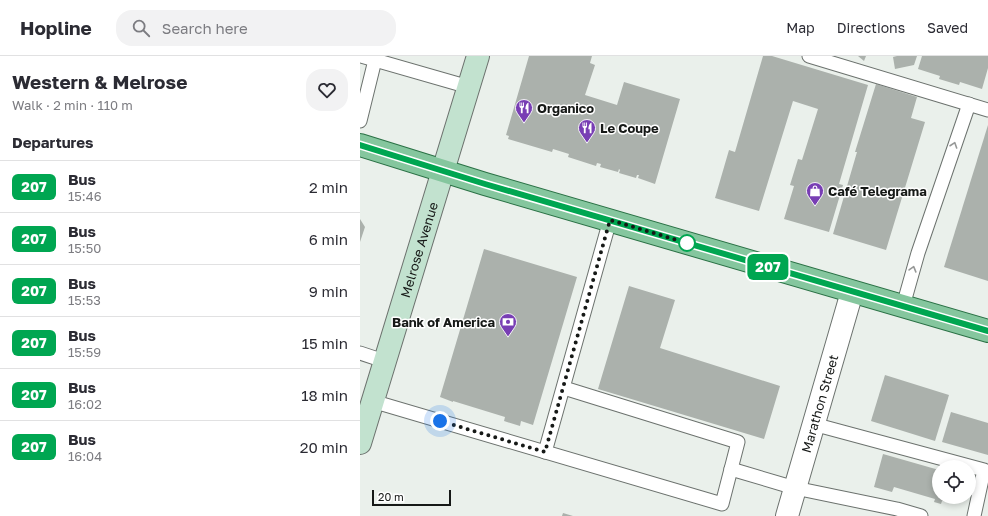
<!DOCTYPE html>
<html lang="en">
<head>
<meta charset="utf-8">
<style>
  body { margin:0; font-family:"Golos Text",sans-serif; background:#f2f2f3; color:#2b2b33; height:100vh; display:flex; flex-direction:column; font-size:15px; white-space:nowrap }
  * { box-sizing:border-box; margin:0 }
  p { font-size:13px; color:#7c7c81 }
  .icon { flex:none; width:22px; height:22px; fill:none; stroke:currentColor; stroke-width:2; stroke-linecap:round; stroke-linejoin:round }
  .map { position:relative; flex:1; overflow:hidden }
  .side { display:flex; flex-direction:column; background:#fff; width:360px }
  .side>* { flex:none }
  .badge { padding:0 8px; border-radius:6px; font-size:14px; line-height:26px }
  .tools { position:absolute; left:572px; top:404px; display:grid; gap:8px }
  .tools a { display:grid; place-items:center; width:44px; height:44px; border-radius:50%; background:#fff; box-shadow:0 2px 6px #0003; font-size:20px }
  .scale { position:absolute; left:12px; bottom:10px; width:79px; box-sizing:border-box; padding-left:4px; border:2px solid #161917; border-top:0; font-size:11px; line-height:14px; white-space:nowrap; color:#161917; -webkit-text-stroke:3px #fff; paint-order:stroke }
  .you { position:absolute; width:20px; height:20px; margin:-10px; border:3px solid #fff; border-radius:50%; background:#1a73e8; box-shadow:0 0 0 6px #1a73e833 }
  .map>.badge { position:absolute; translate:-50% -50%; box-shadow:0 0 0 2px #fff }
  h2 { padding:0 12px; font-size:15px; line-height:36px }
  .round { display:grid; place-items:center; flex:none; width:42px; height:42px; border-radius:16px; background:#f2f2f3 }
  .overview { display:flex; align-items:center; justify-content:space-between; height:68px; padding:0 12px }
  h1 { font-size:19px; font-weight:700; line-height:30px }
  ul { padding:0; list-style:none }
  li { display:flex; align-items:center; gap:12px; height:52px; padding:0 12px; border-top:1px solid #e1e1e2 }
  li div { flex:1 }
  li b { display:block; font-size:15px }
  li em { font-style:normal }
  li .badge { min-width:44px; font-weight:700; text-align:center }
  header { display:flex; align-items:center; gap:24px; box-sizing:border-box; height:56px; padding:0 20px; background:#fff; border-bottom:1px solid #e1e1e2 }
  header strong { font-size:19px }
  nav { display:flex; gap:22px; margin-inline-start:auto; font-size:14px }
  .search { width:280px; height:36px; background:#f2f2f3; display:flex; align-items:center; gap:10px; box-sizing:border-box; padding:0 14px; border-radius:16px; color:#7c7c81; font-size:15px }
  main { display:flex; flex:1; min-height:0 }
  .map>svg:first-child { display:block }
  .building { fill:#abb1ac }
  .lines { fill:none; stroke-linecap:round; stroke-linejoin:round }
  .service-casing { stroke:#6c726e; stroke-width:15 }
  .minor-casing { stroke:#6c726e; stroke-width:24 }
  .secondary-casing { stroke:#6c726e; stroke-width:24 }
  .primary-casing { stroke:#2a7145; stroke-width:24 }
  .service { stroke:#fff; stroke-width:13 }
  .minor { stroke:#fff; stroke-width:22 }
  .secondary { stroke:#c2e2cf; stroke-width:22 }
  .primary { stroke:#85c69e; stroke-width:22 }
  .oneway { stroke:#969897 }
  .line-casing { stroke:#fff; stroke-width:9 }
  .line { stroke:#00a651; stroke-width:6 }
  .walk { stroke:#161917; stroke-width:4; stroke-dasharray:0 7.2 }
  .stop-dot { fill:#fff; stroke:#00a651; stroke-width:2 }
  .labels { text-anchor:middle; stroke-width:3; stroke-linejoin:round; paint-order:stroke }
  .poi-label { font-size:13px; font-weight:bold; fill:#161917; stroke:#fff; text-anchor:start }
  .street-label { font-size:13px; fill:#161917; stroke:#fff }
</style>
</head>
<body>
<header>
<strong>Hopline</strong>
<div class="search"><svg class="icon" aria-label="search" viewBox="0 0 24 24"><circle cx="10" cy="10" r="6"/><path d="M15 15l6 6"/></svg>Search here</div>
<nav><a>Map</a><a>Directions</a><a>Saved</a></nav>
</header>
<main>
<section class="side">
<div class="overview"><div><h1>Western &amp; Melrose</h1><p>Walk · 2 min · 110 m</p></div><a class="round"><svg class="icon" aria-label="heart" viewBox="0 0 24 24"><path d="M12 20l-8-8c-3-5 5-10 8-4 3-6 11-1 8 4z"/></svg></a></div>
<h2>Departures</h2>
<ul>
<li><span class="badge" style="background:#00a651;color:#fff">207</span><div><b>Bus</b><p>15:46</p></div><em>2 min</em></li>
<li><span class="badge" style="background:#00a651;color:#fff">207</span><div><b>Bus</b><p>15:50</p></div><em>6 min</em></li>
<li><span class="badge" style="background:#00a651;color:#fff">207</span><div><b>Bus</b><p>15:53</p></div><em>9 min</em></li>
<li><span class="badge" style="background:#00a651;color:#fff">207</span><div><b>Bus</b><p>15:59</p></div><em>15 min</em></li>
<li><span class="badge" style="background:#00a651;color:#fff">207</span><div><b>Bus</b><p>16:02</p></div><em>18 min</em></li>
<li><span class="badge" style="background:#00a651;color:#fff">207</span><div><b>Bus</b><p>16:04</p></div><em>20 min</em></li>
</ul>
</section>
<div class="map">
<svg width="628" height="460" viewBox="0 0 628 460">
  <rect width="100%" height="100%" fill="#eaf0eb"/>
  <g class="building">
    <polygon points="169,0 232,0 230,7 235,9 225,39 257,49 264,26 320,43 295,128 278,122 279,119 277,119 276,122 259,117 260,114 259,113 258,116 240,111 241,108 237,107 236,110 208,101 209,98 193,93 192,96 148,83 149,80 146,79"/>
    <polygon points="403,0 412,0 508,29 479,128 483,129 469,176 424,163 434,130 430,129 438,103 442,104 458,53 433,45 399,155 355,142 369,94 375,96"/>
    <polygon points="498,0 506,0 504,5"/>
    <polygon points="537,0 557,0 554,9 535,13 533,1"/>
    <polygon points="562,0 628,0 628,12 622,33 600,26 599,29 579,23 580,20 558,13"/>
    <polygon points="516,28 557,41 551,62 565,66 526,194 473,178 497,96 495,96"/>
    <polygon points="628,69 628,225 584,211"/>
    <polygon points="0,163 5,171 0,186"/>
    <polygon points="124,193 217,221 173,369 161,365 160,370 144,365 145,361 93,345 93,346 80,341"/>
    <polygon points="269,230 315,244 300,292 420,330 404,383 238,333"/>
    <polygon points="525,319 589,339 575,385 511,365"/>
    <polygon points="591,356 628,367 628,399 582,386"/>
    <polygon points="523,398 579,414 579,441 586,441 585,445 582,445 581,448 574,446 575,443 534,431 532,436 514,431"/>
    <polygon points="203,457 213,460 202,460"/>
  </g>
  <g class="lines">
    <defs>
      <g id="service">
        <polyline points="1,0 109,31"/>
        <polyline points="449,0 628,54"/>
        <polyline points="0,65 16,0"/>
        <polyline points="543,250 558,197 609,48"/>
        <polyline points="0,297 24,305"/>
        <polyline points="12,345 362,448 378,386 204,332"/>
        <polyline points="453,368 624,414 614,460"/>
        <polyline points="185,396 250,164"/>
        <polyline points="371,413 435,432 537,453 561,460"/>
      </g>
      <g id="minor">
        <path id="s1" d="M 427,460 L 492,236"/>
      </g>
      <g id="secondary">
        <path id="s2" d="M 0,387 L 118,0"/>
      </g>
      <polyline id="primary" points="0,89 125,128 628,275"/>
    </defs>
    <use href="#service" class="service-casing"/>
    <use href="#minor" class="minor-casing"/>
    <use href="#secondary" class="secondary-casing"/>
    <use href="#primary" class="primary-casing"/>
    <use href="#service" class="service"/>
    <use href="#minor" class="minor"/>
    <use href="#secondary" class="secondary"/>
    <use href="#primary" class="primary"/>
  </g>
  <defs><path id="oneway-chevron" d="M-2-3.5L2.5 0L-2 3.5" fill="none" stroke-width="1.6" stroke-linecap="round" stroke-linejoin="round"/></defs>
  <g class="oneway">
    <use href="#oneway-chevron" transform="translate(594 89) rotate(-71)"/>
    <use href="#oneway-chevron" transform="translate(553 213) rotate(-74)"/>
  </g>
  <g class="lines">
    <defs>
      <polyline id="line" points="0,89 125,128 628,275"/>
    </defs>
    <use href="#line" class="line-casing"/>
    <use href="#line" class="line"/>
    <polyline class="walk" points="80,365 185,396 250,164 327,187"/>
  </g>
  <defs>
    <symbol id="restaurant-pin" viewBox="-11 -11 22 30"><path d="M0 17L-7.5 6A9.5 9.5 0 1 1 7.5 6Z" fill="#783eb4" stroke="#fff"/><path d="M-5-6h1v4h1v-4h1v4h1v-4h1v5L-1.5 .5V6h-2V.5L-5-1ZM5-6V6H3V1.5H1.5Q1.5-4 5-6Z" fill="#fff"/></symbol>
    <symbol id="shop-pin" viewBox="-11 -11 22 30"><path d="M0 17L-7.5 6A9.5 9.5 0 1 1 7.5 6Z" fill="#783eb4" stroke="#fff"/><path d="M-5-2.5h2.3a2.7 3.5 0 0 1 5.4 0H5L5.5 6h-11ZM-1.5-2.5h3a1.5 2.3 0 0 0-3 0Z" fill="#fff"/></symbol>
    <symbol id="bank-pin" viewBox="-11 -11 22 30"><path d="M0 17L-7.5 6A9.5 9.5 0 1 1 7.5 6Z" fill="#783eb4" stroke="#fff"/><path d="M-6-4H6V4H-6ZM0-2.3a2.3 2.3 0 1 0 0 4.6a2.3 2.3 0 1 0 0-4.6Z" fill="#fff"/></symbol>
  </defs>
  <g fill-rule="evenodd">
    <use href="#restaurant-pin" x="154" y="42" width="20" height="27"/>
    <use href="#restaurant-pin" x="217" y="62" width="20" height="27"/>
    <use href="#shop-pin" x="445" y="125" width="20" height="27"/>
    <use href="#bank-pin" x="138" y="256" width="20" height="27"/>
  </g>
  <circle class="stop-dot" cx="327" cy="187" r="8"/>
  <g class="labels">
    <g class="poi-label">
      <text x="177" y="57">Organico</text>
      <text x="240" y="77">Le Coupe</text>
      <text x="468" y="140">Café Telegrama</text>
      <text x="135" y="271" text-anchor="end">Bank of America</text>
    </g>
    <g class="street-label">
      <text dy="5" stroke="none"><textPath href="#s2" startOffset="202">Melrose Avenue</textPath></text>
      <text dy="5" stroke="none"><textPath href="#s1" startOffset="117">Marathon Street</textPath></text>
    </g>
  </g>
</svg>
<div class="tools">
<a><svg class="icon" aria-label="locate" viewBox="0 0 24 24"><circle cx="12" cy="12" r="6"/><path d="M12 2v4M12 18v4M2 12h4M18 12h4"/></svg></a>
</div>
<div class="scale">20 m</div>
<div class="you" style="left:80px;top:365px"></div>
<b class="badge" style="left:408px;top:211px;background:#00a651;color:#fff">207</b>
</div>
</main>
</body>
</html>
